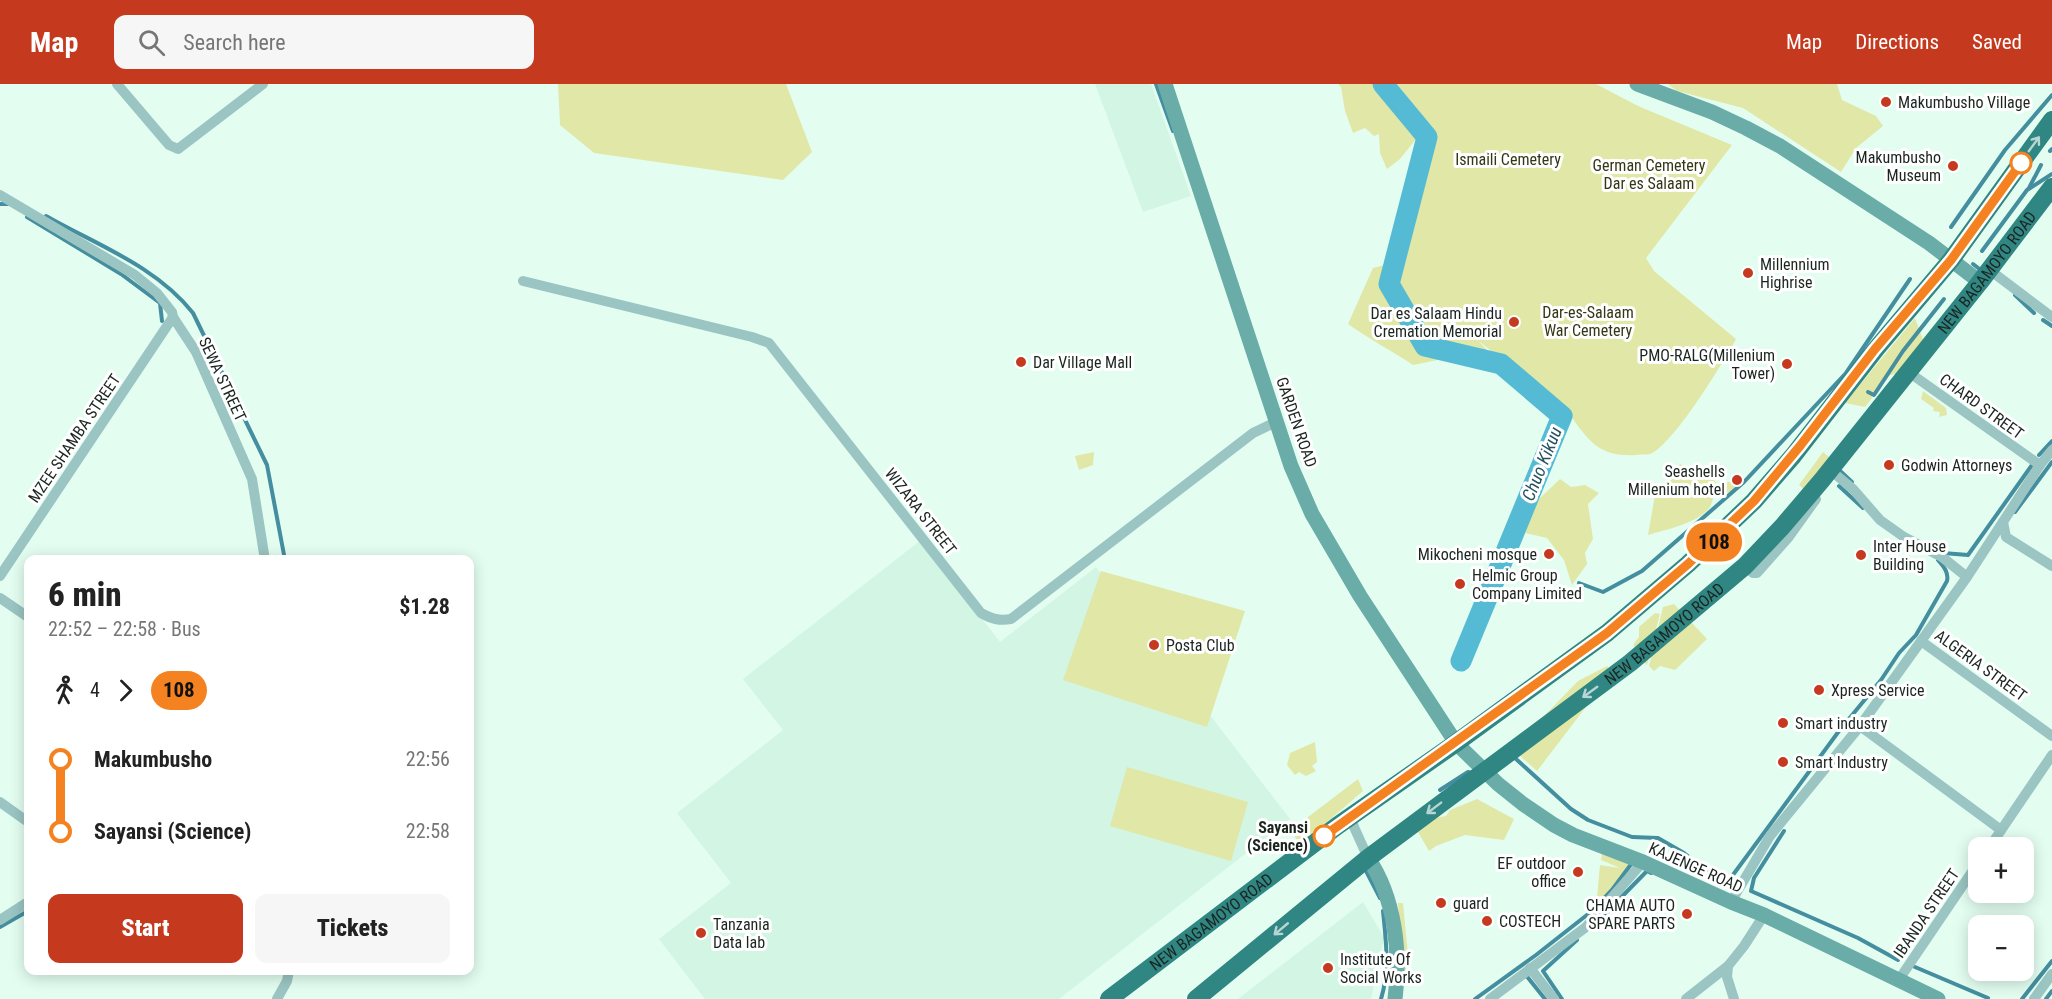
<!DOCTYPE html>
<html lang="en">
<head>
<meta charset="utf-8">
<style>
  body { margin:0; font-family:"Roboto Condensed",sans-serif; background:#f6f6f6; color:#222; height:100vh; display:flex; flex-direction:column; font-size:22px; white-space:nowrap }
  * { box-sizing:border-box; margin:0 }
  p { font-size:20px; color:#767676 }
  .icon { flex:none; width:33px; height:33px; fill:none; stroke:currentColor; stroke-width:2; stroke-linecap:round; stroke-linejoin:round }
  .map { position:relative; flex:1; overflow:hidden }
  .details { position:absolute; left:24px; top:471px; width:450px; height:420px; display:flex; flex-direction:column; background:#fff; border-radius:12px; box-shadow:0 3px 15px #0003 }
  .details>* { flex:none }
  .badge { padding:0 12px; border-radius:20px; font-size:21px; line-height:39px }
  .controls { position:absolute; left:1968px; top:753px; display:grid; gap:12px }
  .controls a { display:grid; place-items:center; width:66px; height:66px; border-radius:12px; background:#fff; box-shadow:0 3px 15px #0003; font-size:30px }
  .map>.badge { position:absolute; translate:-50% -50%; box-shadow:0 0 0 3px #fff }
  .legs { display:flex; align-items:center; gap:9px; height:66px; padding:0 24px; font-size:20px }
  .legs p { margin-inline-start:auto }
  .head { display:flex; align-items:center; justify-content:space-between; height:102px; padding:0 24px }
  h1 { font-size:33px; font-weight:800; line-height:45px }
  .primary-button { display:flex; gap:12px; margin-top:auto; padding:12px 24px }
  .primary-button a { flex:1; height:69px; border-radius:12px; background:#c53a1f; color:#fff; font-size:24px; font-weight:800; line-height:69px; text-align:center }
  .primary-button a+a { background:#f6f6f6; color:#222 }
  ul { padding:0 24px; list-style:none }
  li { display:flex; align-items:center; gap:21px; height:72px; font-size:22px }
  li i { display:grid; place-items:center; width:9px; height:100%; margin:0 8px; background:currentColor }
  li i::after { content:''; width:15px; height:15px; margin:-8px; border:4px solid; border-radius:50%; background:#fff }
  li p { margin-inline-start:auto }
  li:first-child i { background:linear-gradient(#0000 50%,currentColor 0) }
  li:last-child i { background:linear-gradient(currentColor 50%,#0000 0) }
  header { display:flex; align-items:center; gap:36px; box-sizing:border-box; height:84px; padding:0 30px; background:#c53a1f; color:#fff }
  header strong { font-size:28px }
  nav { display:flex; gap:33px; margin-inline-start:auto; font-size:21px }
  .search { width:420px; height:54px; background:#f6f6f6; display:flex; align-items:center; gap:15px; box-sizing:border-box; padding:0 21px; border-radius:12px; color:#767676; font-size:22px }
  .map>svg:first-child { display:block }
  .built { fill:#d2f5e4 }
  .green { fill:#e1e7a6 }
  .lines { fill:none; stroke-linecap:round; stroke-linejoin:round }
  .stream { stroke:#448e9f; stroke-width:4 }
  .river { stroke:#55bbd5; stroke-width:21 }
  .street { stroke:#9ac5c2; stroke-width:10 }
  .secondary { stroke:#69aca8; stroke-width:15 }
  .highway { stroke:#308682; stroke-width:18 }
  .oneway { stroke:#b7d5d3 }
  .line-1-casing { stroke:#fff; stroke-width:14 }
  .line-1 { stroke:#f58220; stroke-width:9 }
  .poi-dot { fill:#c53a1f; stroke:#fff; stroke-width:2 }
  .stop-1-dot { fill:#fff; stroke:#f58220; stroke-width:3 }
  .labels { text-anchor:middle; stroke-width:6; stroke-linejoin:round; paint-order:stroke }
  .poi-label { font-size:16px; fill:#1b2520; stroke:#fff; text-anchor:start }
  .park-label { font-size:16px; fill:#343614; stroke:#fff }
  .street-label { font-size:16px; fill:#1b2520; stroke:#fff }
  .stop-label { font-size:16px; font-weight:bold; fill:#1b2520; stroke:#fff; text-anchor:end }
  .water-label { font-size:18px; font-style:italic; fill:#27535f; stroke:#fff }
</style>
</head>
<body>
<header>
<strong>Map</strong>
<div class="search"><svg class="icon" aria-label="search" viewBox="0 0 24 24"><circle cx="10" cy="10" r="6"/><path d="M15 15l6 6"/></svg>Search here</div>
<nav><a>Map</a><a>Directions</a><a>Saved</a></nav>
</header>
<div class="map">
<svg width="2052" height="915" viewBox="0 0 2052 915">
  <rect width="100%" height="100%" fill="#e3fef1"/>
  <g class="built">
    <polygon points="1095,0 1151,0 1191,112 1143,128"/>
    <polygon points="921,456 1000,558 1096,483 1290,735 1059,915 705,915 659,855 731,799 677,729 783,646 743,595"/>
    <polygon points="1363,818 1384,853 1371,915 1238,915"/>
  </g>
  <g class="green">
    <polygon points="558,0 786,0 812,68 783,96 594,69 560,41"/>
    <path d="M 1338,0 L 1596,0 L 1638,22 L 1732,61 L 1646,174 L 1654,187 L 1736,255 C 1723,279 1673,361 1650,370 C 1647,371 1640,370 1637,371 C 1603,373 1591,361 1573,335 L 1478,256 L 1487,266 L 1413,281 C 1392,267 1369,255 1348,240 L 1373,184 L 1392,179 L 1404,178 L 1434,57 L 1424,45 L 1400,75 L 1387,85 L 1380,69 L 1379,50 L 1374,52 L 1365,44 L 1353,49 L 1345,27 L 1341,3 Z"/>
    <polygon points="1668,0 1837,0 1842,16 1876,32 1883,42 1856,64 1841,88 1743,24 1677,7"/>
    <polygon points="1915,234 1924,258 1902,289 1890,291 1865,323 1845,319"/>
    <polygon points="1923,307 1946,324 1947,331 1939,333 1940,328 1933,327 1934,324 1921,315"/>
    <polygon points="1094,368 1093,381 1079,386 1075,372"/>
    <polygon points="1823,368 1836,379 1816,416 1799,401"/>
    <path d="M 1680,380 L 1703,393 L 1708,391 L 1717,399 L 1737,397 L 1733,408 L 1715,409 C 1713,413 1712,419 1710,423 C 1697,440 1667,445 1648,451 L 1655,411 Z"/>
    <polygon points="1560,395 1571,403 1585,401 1599,409 1588,420 1593,455 1585,469 1587,480 1572,501 1564,476 1547,454 1517,447 1539,415"/>
    <polygon points="1101,487 1245,527 1207,643 1063,596"/>
    <polygon points="1674,520 1707,555 1675,586 1660,582 1654,587 1649,582 1663,523"/>
    <polygon points="1655,529 1660,530 1647,581 1633,569 1636,565 1633,561 1639,553 1639,543"/>
    <polygon points="1607,582 1612,589 1537,687 1509,662 1542,634 1578,597"/>
    <polygon points="1315,658 1317,678 1312,682 1316,687 1306,692 1299,688 1295,691 1287,681 1290,669"/>
    <polygon points="1127,683 1248,718 1231,777 1110,742"/>
    <polygon points="1358,695 1363,707 1300,761 1291,746"/>
    <polygon points="1477,715 1514,735 1504,756 1465,751 1436,762 1429,767 1418,748 1434,734 1446,732 1450,726"/>
    <polygon points="1602,770 1629,780 1629,785 1596,824 1600,781 1620,784 1601,776"/>
    <polygon points="1398,819 1403,819 1410,892 1407,898 1404,898"/>
  </g>
  <g class="lines">
    <g class="stream">
      <polyline points="1156,0 1173,47"/>
      <polyline points="2050,67 2052,65"/>
      <polyline points="2029,104 2041,81"/>
      <polyline points="0,120 8,120"/>
      <path d="M 46,132 C 97,161 156,182 193,229 L 267,381 L 285,476"/>
      <polyline points="27,133 121,190 160,219 162,237"/>
      <polyline points="1951,143 2005,66 2052,11"/>
      <polyline points="1982,167 2027,106 2052,90"/>
      <polyline points="1973,180 1982,187"/>
      <polyline points="2015,211 2034,229"/>
      <polyline points="2043,236 2052,242"/>
      <polyline points="1868,308 1874,311 1903,267 1944,215"/>
      <polyline points="2039,371 2052,357"/>
      <polyline points="1838,385 1852,398"/>
      <polyline points="1839,402 1863,424"/>
      <polyline points="2015,428 2052,378"/>
      <polyline points="1943,469 1968,471 2032,381"/>
      <polyline points="1579,499 1603,508 1642,487 1744,398 1846,289 1910,195"/>
      <path d="M 1516,675 L 1571,725 L 1588,736 L 1632,753 L 1658,754 L 1684,769 L 1700,782 L 1727,799 L 1839,647 L 1881,596 L 1899,569 L 1916,551 L 1947,497 C 1949,488 1943,482 1938,476"/>
      <polyline points="1440,706 1468,688 1472,689"/>
      <polyline points="1784,747 1754,794 1751,807 1858,854 1898,876"/>
      <polyline points="1364,783 1380,814"/>
      <polyline points="1596,839 1647,787 1651,789"/>
      <polyline points="0,843 28,827"/>
      <polyline points="1915,883 1988,914"/>
      <polyline points="1525,890 1545,915"/>
      <path d="M 1381,915 C 1390,886 1386,857 1383,827"/>
      <polyline points="1475,915 1536,871 1592,827 1612,806 1632,779"/>
      <polyline points="1562,915 1543,887 1577,856"/>
      <polyline points="2022,915 2052,877"/>
      <polyline points="2046,915 2052,907"/>
    </g>
    <polyline class="river" points="1383,0 1427,53 1389,200 1425,262 1501,280 1562,332 1461,577"/>
    <g class="street">
      <polyline points="117,0 169,61 178,65 263,0"/>
      <polyline points="0,111 135,191 157,209 172,228 173,233 196,268 252,395 265,476"/>
      <polyline points="1995,190 2052,233"/>
      <path d="M 523,197 L 752,253 L 769,259 L 981,529 C 992,535 999,537 1011,535 L 1253,349 L 1276,338"/>
      <polyline points="1907,287 2040,381"/>
      <polyline points="1835,390 1853,405 1880,436 1904,453 1942,473 1967,493"/>
      <polyline points="2003,438 2006,453 2052,482"/>
      <polyline points="1745,482 1753,489 1757,489 1788,454 1816,415"/>
      <polyline points="0,492 173,233"/>
      <polyline points="0,514 28,533"/>
      <polyline points="1921,557 2052,652"/>
      <polyline points="1860,642 2001,746"/>
      <polyline points="0,718 28,738"/>
      <polyline points="1351,732 1354,743 1368,774"/>
      <polyline points="1989,764 2052,671"/>
      <polyline points="1731,818 1770,752 1860,642 1967,493 2040,381 2052,366"/>
      <polyline points="0,836 28,818"/>
      <polyline points="1728,882 1727,893 1734,915"/>
      <polyline points="1530,884 1554,915"/>
      <polyline points="1898,897 1978,779"/>
      <polyline points="277,915 287,897 289,886"/>
      <polyline points="1490,915 1586,843 1643,778"/>
      <polyline points="1686,915 1728,882 1744,862 1764,831"/>
      <polyline points="2034,915 2052,890"/>
    </g>
    <g class="secondary">
      <polyline points="1165,0 1291,382 1312,430 1360,512 1456,659 1498,700 1523,720 1554,741 1573,751 1643,778 1731,818 1764,831 1938,915"/>
      <polyline points="1637,0 1712,28 1746,44 1780,62 1929,159 1980,198"/>
      <path d="M 1368,774 C 1395,814 1401,868 1395,915"/>
    </g>
    <g class="highway">
      <path id="s1" d="M 1109,915 L 1337,742 L 1456,659 L 1607,549 L 1688,480 L 1754,417 L 1793,372 L 1876,265 L 1951,176 L 2052,36"/>
      <path id="s2" d="M 1196,915 L 1368,774 L 1630,579 L 1745,482 L 1782,443 L 1822,396 L 1980,198 L 2052,103"/>
    </g>
  </g>
  <defs><path id="oneway-shaft" d="M-6 0H5M1.5-3L5.5 0L1.5 3" fill="none" stroke-width="1.6" stroke-linecap="round" stroke-linejoin="round" transform="scale(1.5)"/></defs>
  <g class="oneway">
    <use href="#oneway-shaft" transform="translate(2034 60) rotate(-54)"/>
    <use href="#oneway-shaft" transform="translate(1590 608) rotate(144)"/>
    <use href="#oneway-shaft" transform="translate(1434 724) rotate(143)"/>
    <use href="#oneway-shaft" transform="translate(1281 845) rotate(140)"/>
  </g>
  <g class="lines">
    <defs>
      <polyline id="line-1" points="1324,752 1607,549 1688,480 1754,417 1800,362 1875,265 1951,176 2021,79"/>
    </defs>
    <use href="#line-1" class="line-1-casing"/>
    <use href="#line-1" class="line-1"/>
  </g>
  <g class="poi-dot">
    <circle cx="1886" cy="18" r="6"/>
    <circle cx="1953" cy="82" r="6"/>
    <circle cx="1748" cy="189" r="6"/>
    <circle cx="1514" cy="238" r="6"/>
    <circle cx="1021" cy="278" r="6"/>
    <circle cx="1787" cy="280" r="6"/>
    <circle cx="1889" cy="381" r="6"/>
    <circle cx="1737" cy="396" r="6"/>
    <circle cx="1549" cy="470" r="6"/>
    <circle cx="1861" cy="471" r="6"/>
    <circle cx="1460" cy="500" r="6"/>
    <circle cx="1154" cy="561" r="6"/>
    <circle cx="1819" cy="606" r="6"/>
    <circle cx="1783" cy="639" r="6"/>
    <circle cx="1783" cy="678" r="6"/>
    <circle cx="1578" cy="788" r="6"/>
    <circle cx="1441" cy="819" r="6"/>
    <circle cx="1687" cy="830" r="6"/>
    <circle cx="1487" cy="837" r="6"/>
    <circle cx="701" cy="849" r="6"/>
    <circle cx="1328" cy="884" r="6"/>
  </g>
  <g class="stop-1-dot">
    <circle cx="2021" cy="79" r="10"/>
    <circle cx="1324" cy="752" r="10"/>
  </g>
  <g class="labels">
    <g class="poi-label">
      <text x="1898" y="24">Makumbusho Village</text>
      <text x="1941" y="79" text-anchor="end">Makumbusho<tspan x="1941" dy="18">Museum</tspan></text>
      <text x="1760" y="186">Millennium<tspan x="1760" dy="18">Highrise</tspan></text>
      <text x="1502" y="235" text-anchor="end">Dar es Salaam Hindu<tspan x="1502" dy="18">Cremation Memorial</tspan></text>
      <text x="1775" y="277" text-anchor="end">PMO-RALG(Millenium<tspan x="1775" dy="18">Tower)</tspan></text>
      <text x="1033" y="284">Dar Village Mall</text>
      <text x="1901" y="387">Godwin Attorneys</text>
      <text x="1725" y="393" text-anchor="end">Seashells<tspan x="1725" dy="18">Millenium hotel</tspan></text>
      <text x="1873" y="468">Inter House<tspan x="1873" dy="18">Building</tspan></text>
      <text x="1537" y="476" text-anchor="end">Mikocheni mosque</text>
      <text x="1472" y="497">Helmic Group<tspan x="1472" dy="18">Company Limited</tspan></text>
      <text x="1166" y="567">Posta Club</text>
      <text x="1831" y="612">Xpress Service</text>
      <text x="1795" y="645">Smart industry</text>
      <text x="1795" y="684">Smart Industry</text>
      <text x="1566" y="785" text-anchor="end">EF outdoor<tspan x="1566" dy="18">office</tspan></text>
      <text x="1453" y="825">guard</text>
      <text x="1675" y="827" text-anchor="end">CHAMA AUTO<tspan x="1675" dy="18">SPARE PARTS</tspan></text>
      <text x="1499" y="843">COSTECH</text>
      <text x="713" y="846">Tanzania<tspan x="713" dy="18">Data lab</tspan></text>
      <text x="1340" y="881">Institute Of<tspan x="1340" dy="18">Social Works</tspan></text>
    </g>
    <g class="park-label">
      <text x="1508" y="81">Ismaili Cemetery</text>
      <text x="1649" y="87">German Cemetery<tspan x="1649" dy="18">Dar es Salaam</tspan></text>
      <text x="1588" y="234">Dar-es-Salaam<tspan x="1588" dy="18">War Cemetery</tspan></text>
    </g>
    <g class="street-label">
      <text dy="6" stroke="none"><textPath href="#s2" startOffset="1080">NEW BAGAMOYO ROAD</textPath></text>
      <text transform="translate(223 295) rotate(65)" y="6">SEWA STREET</text>
      <text transform="translate(1982 322) rotate(36)" y="6">CHARD STREET</text>
      <text transform="translate(1297 338) rotate(71)" y="6">GARDEN ROAD</text>
      <text transform="translate(74 354) rotate(-56)" y="6">MZEE SHAMBA STREET</text>
      <text transform="translate(921 427) rotate(52)" y="6">WIZARA STREET</text>
      <text dy="6" stroke="none"><textPath href="#s2" startOffset="594">NEW BAGAMOYO ROAD</textPath></text>
      <text transform="translate(1981 581) rotate(36)" y="6">ALGERIA STREET</text>
      <text transform="translate(1696 783) rotate(24)" y="6">KAJENGE ROAD</text>
      <text transform="translate(1926 829) rotate(-56)" y="6">IBANDA STREET</text>
      <text dy="6" stroke="none"><textPath href="#s1" startOffset="128">NEW BAGAMOYO ROAD</textPath></text>
    </g>
    <g class="stop-label">
      <text x="1308" y="749">Sayansi<tspan x="1308" dy="18">(Science)</tspan></text>
    </g>
    <g class="water-label">
      <text transform="translate(1542 380) rotate(-68)" y="6">Chuo Kikuu</text>
    </g>
  </g>
</svg>
<div class="controls">
<a>+</a>
<a>−</a>
</div>
<b class="badge" style="left:1714px;top:458px;background:#f58220;color:#111">108</b>
<section class="details">
<div class="head"><div><h1>6 min</h1><p>22:52 – 22:58 · Bus</p></div><b>$1.28</b></div>
<div class="legs"><svg class="icon" aria-label="walk" viewBox="0 0 24 24"><circle cx="13" cy="4" r="2"/><path d="M13 8l-2 6 4 7M11 14l-3 7M7 12l3-4h3l4 4"/></svg>4<svg class="icon" aria-label="forward" viewBox="0 0 24 24"><path d="M9 5l7 7-7 7"/></svg><b class="badge" style="background:#f58220;color:#111">108</b></div>
<ul>
<li><i style="color:#f58220"></i><b>Makumbusho</b><p>22:56</p></li>
<li><i style="color:#f58220"></i><b>Sayansi (Science)</b><p>22:58</p></li>
</ul>
<div class="primary-button"><a>Start</a><a>Tickets</a></div>
</section>
</div>
</body>
</html>
